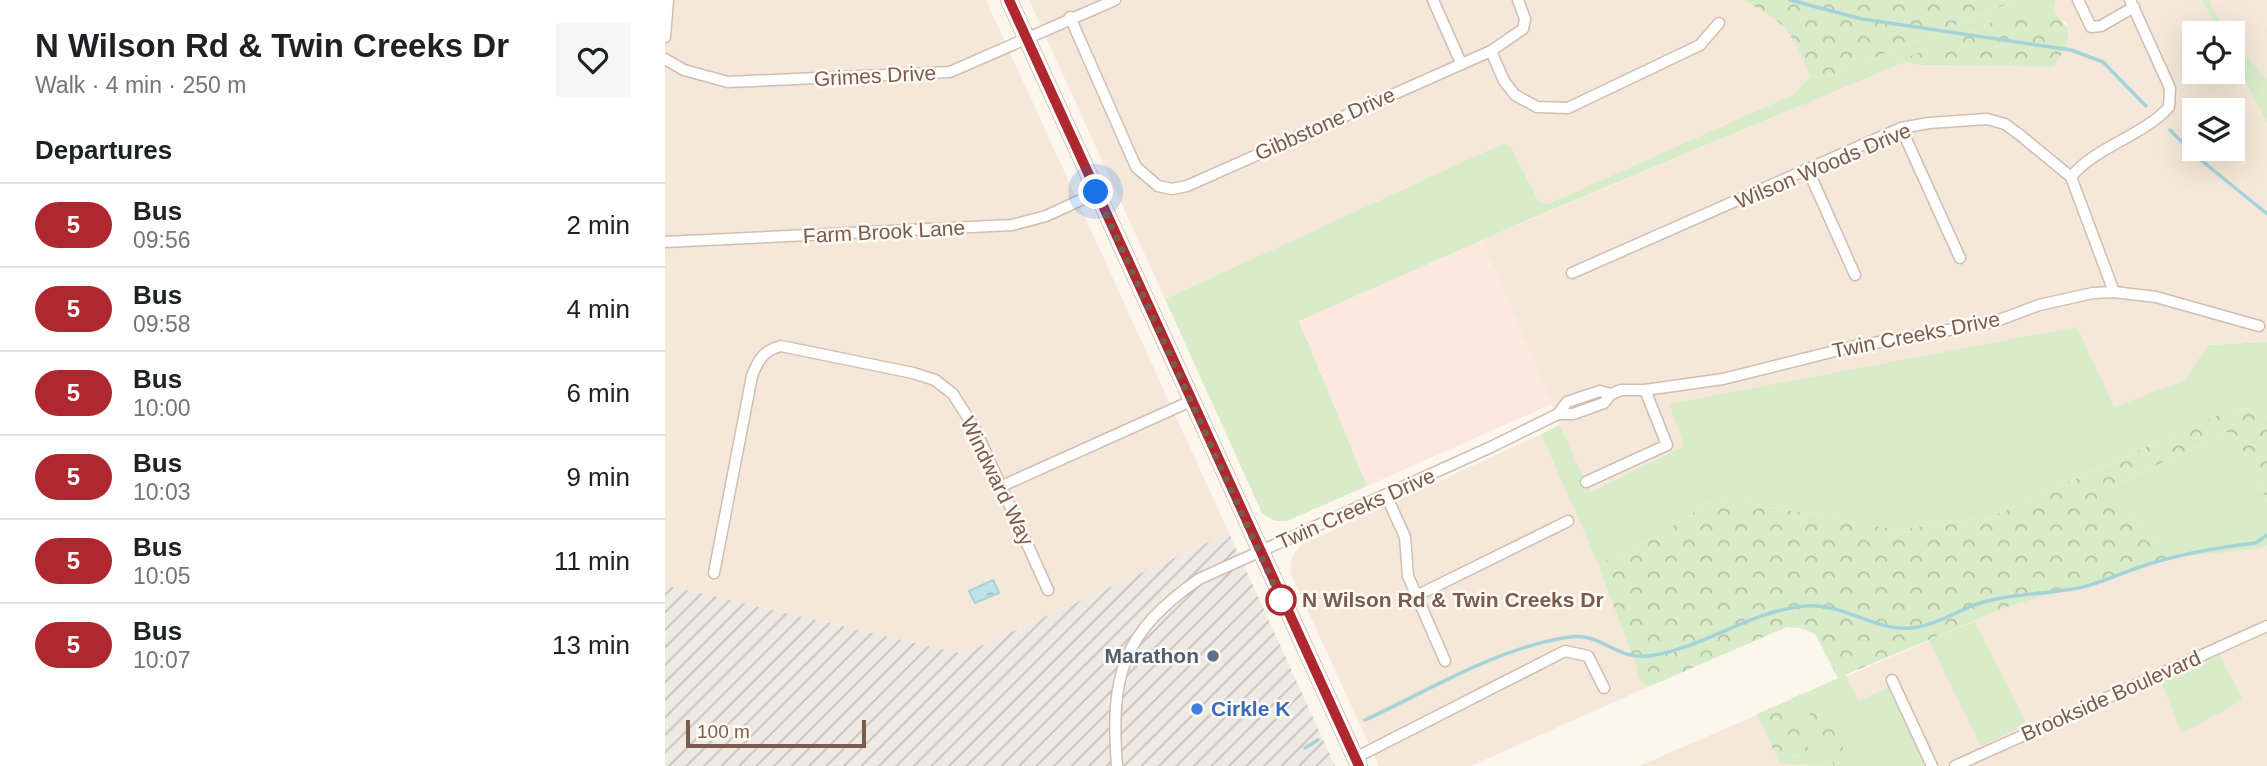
<!DOCTYPE html>
<html lang="en">
<head>
<meta charset="utf-8">
<style>
  body { margin:0; font-family:Arial,sans-serif; background:#f6f6f6; color:#202124; height:100vh; display:flex; flex-direction:column; font-size:26px; white-space:nowrap }
  * { box-sizing:border-box; margin:0 }
  p { font-size:23px; color:#757577 }
  .icon { flex:none; width:38px; height:38px; fill:none; stroke:currentColor; stroke-width:2; stroke-linecap:round; stroke-linejoin:round }
  .map { position:relative; flex:1; overflow:hidden }
  .side { display:flex; flex-direction:column; background:#fff; width:665px }
  .side>* { flex:none }
  .badge { padding:0 14px; border-radius:23px; font-size:24px; line-height:46px }
  .tools { position:absolute; left:1517px; top:21px; display:grid; gap:14px }
  .tools a { display:grid; place-items:center; width:63px; height:63px; border-radius:0px; background:#fff; box-shadow:0 7px 28px #0002; font-size:35px }
  .scale { position:absolute; left:21px; bottom:18px; width:180px; box-sizing:border-box; padding-left:7px; border:4px solid #7a5c4d; border-top:0; font-size:19px; line-height:24px; white-space:nowrap; color:#7a5c4d; -webkit-text-stroke:5px #fffaf3; paint-order:stroke }
  .you { position:absolute; width:35px; height:35px; margin:-18px; border:5px solid #fff; border-radius:50%; background:#1a73e8; box-shadow:0 0 0 10px #1a73e833 }
  .map>.badge { position:absolute; translate:-50% -50%; box-shadow:0 0 0 4px #fff }
  h2 { padding:0 35px; font-size:26px; line-height:63px }
  .round { display:grid; place-items:center; flex:none; width:74px; height:74px; border-radius:0px; background:#f6f6f6 }
  .headline { display:flex; align-items:center; justify-content:space-between; height:119px; padding:0 35px }
  h1 { font-size:33px; font-weight:800; line-height:52px }
  ul { padding:0; list-style:none }
  li { display:flex; align-items:center; gap:21px; height:84px; padding:0 35px; border-top:2px solid #e0e0e0 }
  li div { flex:1 }
  li b { display:block; font-size:26px }
  li em { font-style:normal }
  li .badge { min-width:77px; font-weight:700; text-align:center }
  main { display:flex; flex:1; min-height:0 }
  .map>svg:first-child { display:block }
  .residential { fill:#f5e8da; fill-rule:evenodd }
  .commercial { fill:#fde8e0 }
  .industrial { fill:url(#industrial-furrows) }
  .grass { fill:#d8ecc9 }
  .forest { fill:url(#forest-crowns) }
  .water { fill:url(#water-ripples); stroke:#a5d3da; stroke-width:2 }
  .lines { fill:none; stroke-linecap:round; stroke-linejoin:round }
  .stream { stroke:#a5d3da; stroke-width:3.5 }
  .minor-casing { stroke:#d1beb0; stroke-width:13 }
  .secondary-casing { stroke:#d6c0b0; stroke-width:18 }
  .minor { stroke:#fff; stroke-width:10 }
  .secondary { stroke:#fff; stroke-width:16 }
  .line-casing { stroke:#fff; stroke-width:16 }
  .line { stroke:#af272f; stroke-width:10 }
  .walk { stroke:#7a5c4d; stroke-width:7; stroke-dasharray:0 12.6 }
  .stop-dot { fill:#fff; stroke:#af272f; stroke-width:3.5 }
  .service-dot { fill:#5c6f8a; stroke:#fffaf3; stroke-width:2.5 }
  .shop-dot { fill:#3f7fe0; stroke:#fffaf3; stroke-width:2.5 }
  .labels { text-anchor:middle; stroke-width:5; stroke-linejoin:round; paint-order:stroke }
  .street-label { font-size:21px; fill:#7a5c4d; stroke:#fffaf3 }
  .stop-label { font-size:21px; font-weight:bold; fill:#7a5c4d; stroke:#fffaf3; text-anchor:start }
  .service-label { font-size:21px; font-weight:bold; fill:#4e5e75; stroke:#fffaf3; text-anchor:end }
  .shop-label { font-size:21px; font-weight:bold; fill:#366cbe; stroke:#fffaf3; text-anchor:start }
</style>
</head>
<body>
<main>
<section class="side">
<div class="headline"><div><h1>N Wilson Rd &amp; Twin Creeks Dr</h1><p>Walk · 4 min · 250 m</p></div><a class="round"><svg class="icon" aria-label="heart" viewBox="0 0 24 24"><path d="M12 20l-8-8c-3-5 5-10 8-4 3-6 11-1 8 4z"/></svg></a></div>
<h2>Departures</h2>
<ul>
<li><span class="badge" style="background:#af272f;color:#fff">5</span><div><b>Bus</b><p>09:56</p></div><em>2 min</em></li>
<li><span class="badge" style="background:#af272f;color:#fff">5</span><div><b>Bus</b><p>09:58</p></div><em>4 min</em></li>
<li><span class="badge" style="background:#af272f;color:#fff">5</span><div><b>Bus</b><p>10:00</p></div><em>6 min</em></li>
<li><span class="badge" style="background:#af272f;color:#fff">5</span><div><b>Bus</b><p>10:03</p></div><em>9 min</em></li>
<li><span class="badge" style="background:#af272f;color:#fff">5</span><div><b>Bus</b><p>10:05</p></div><em>11 min</em></li>
<li><span class="badge" style="background:#af272f;color:#fff">5</span><div><b>Bus</b><p>10:07</p></div><em>13 min</em></li>
</ul>
</section>
<div class="map">
<svg width="1602" height="766" viewBox="0 0 1602 766">
  <defs>
    <pattern id="industrial-furrows" width="10" height="10" patternUnits="userSpaceOnUse" patternTransform="scale(1.75)"><rect width="10" height="10" fill="#efe9e4"/><path d="M-1 1l2-2M0 10L10 0M9 11l2-2" fill="none" stroke="#c7c0bb"/></pattern>
    <pattern id="forest-crowns" width="20" height="18" patternUnits="userSpaceOnUse" patternTransform="scale(1.75)"><rect width="20" height="18" fill="#d8ecc9"/><path d="M2 6a3 3 0 1 1 6 0M12 15a3 3 0 1 1 6 0" fill="none" stroke="#b4c2a5"/></pattern>
    <pattern id="water-ripples" width="26" height="14" patternUnits="userSpaceOnUse" patternTransform="scale(1.75)"><rect width="26" height="14" fill="#bfe3e8"/><path d="M2 4q2-2 4 0t4 0M15 11q2-2 4 0t4 0" fill="none" stroke="#a0bbbe"/></pattern>
  </defs>
  <rect width="100%" height="100%" fill="#fdf6ec"/>
  <g class="residential">
    <polygon points="0,0 321,0 564,533 298,654 0,585"/>
    <polygon points="364,0 1077,0 1099,10 1126,33 1145,76 1129,94 883,204 873,200 846,147 839,143 500,299"/>
    <path d="M 1390,0 L 1537,0 L 1555,33 L 1530,33 L 1530,72 L 1568,72 L 1568,59 L 1602,123 L 1602,342 L 1543,345 L 1519,380 L 1449,407 L 1004,404 L 1020,446 L 924,492 L 817,240 L 1240,62 L 1254,65 L 1389,67 L 1402,24 L 1389,13 ZM 1530,110 L 1568,110 L 1568,149 L 1530,149 Z"/>
    <polygon points="1544,0 1602,0 1602,79 1568,42 1568,33 1557,31"/>
    <polygon points="876,434 933,564 972,669 972,678 983,687 806,766 714,766 625,572 627,556 636,545"/>
    <polygon points="1602,545 1602,766 974,766 1342,607 1509,558 1598,548"/>
  </g>
  <polygon class="commercial" points="817,240 887,404 702,486 634,321"/>
  <polygon class="industrial" points="564,533 670,766 0,766 0,585 298,654"/>
  <g class="grass">
    <polygon points="1352,0 1390,0 1389,13 1351,13 1248,55 1240,62 865,219 634,321 702,486 622,521 610,521 597,513 500,299 839,143 846,147 873,200 883,204 1129,94 1145,76 1161,77"/>
    <polygon points="1537,0 1544,0 1560,33 1555,33"/>
    <polygon points="1568,42 1602,79 1602,123 1568,59"/>
    <polygon points="1412,327 1449,407 1519,380 1543,345 1602,342 1602,417 1569,408 1326,517 1232,530 1060,499 1044,502 990,538 933,564 876,434 895,425 925,492 1019,446 1004,404"/>
    <polygon points="1563,432 1570,434 1602,501 1602,545 1598,548 1509,558 1475,522 1444,497 1449,485"/>
    <polygon points="1310,621 1362,724 1316,746 1264,640"/>
    <polygon points="1554,653 1578,700 1517,733 1495,679"/>
    <polygon points="1180,675 1193,701 1224,687 1260,766 1186,766 1151,688"/>
    <polygon points="1136,694 1169,766 1115,764 1121,758 1145,752 1122,701"/>
  </g>
  <g class="forest">
    <path d="M 1077,0 L 1352,0 L 1161,77 L 1145,76 C 1127,33 1120,20 1077,0 Z"/>
    <path d="M 1351,13 L 1389,13 C 1413,34 1402,44 1389,67 L 1254,65 L 1240,62 L 1247,55 Z"/>
    <polygon points="1569,408 1602,417 1602,501 1570,434 1563,432 1449,485 1444,497 1475,522 1509,558 1342,607 1173,678 1150,634 1135,628 1122,627 983,687 972,678 972,669 933,564 990,538 1044,502 1060,499 1232,530 1326,517"/>
    <polygon points="1151,688 1186,766 1169,766 1136,695"/>
    <polygon points="1122,701 1145,752 1141,759 1132,754 1121,758 1115,764 1092,714"/>
  </g>
  <polygon class="water" points="328,580 334,593 310,603 304,591"/>
  <g class="lines">
    <g class="stream">
      <polyline points="1125,0 1197,19 1406,50 1438,62 1481,106"/>
      <polyline points="1505,130 1531,156 1602,214"/>
      <path d="M 700,720 C 765,690 833,647 905,637 C 939,632 950,663 990,655 C 1043,645 1088,610 1141,606 C 1181,603 1215,635 1253,627 C 1275,623 1292,611 1312,604 C 1348,592 1386,595 1422,586 C 1444,579 1465,570 1487,563 C 1521,553 1556,547 1591,543 L 1602,535"/>
      <polyline points="640,748 653,740"/>
    </g>
    <defs>
      <g id="minor">
        <polyline points="768,0 796,63"/>
        <polyline points="1413,0 1426,27 1436,26 1469,7"/>
        <polyline points="405,17 471,167 493,186 507,189 522,186 826,51 858,29 860,19 853,0"/>
        <polyline points="0,37 3,0"/>
        <polyline points="826,51 839,81 850,95 872,107 903,108 1035,45 1054,23"/>
        <polyline points="0,59 19,70 63,82 285,72 450,0"/>
        <polyline points="1236,128 1295,258"/>
        <polyline points="1143,170 1190,275"/>
        <path d="M 1406,177 C 1431,146 1477,137 1504,107 L 1505,88 L 1465,0"/>
        <polyline points="0,242 347,225 381,216 431,193"/>
        <polyline points="907,273 1236,128 1264,123 1322,119 1340,124 1355,135 1406,177 1449,292"/>
        <polyline points="893,414 908,414 939,403 946,394 956,390 980,390 1058,379 1186,347 1329,322 1374,305 1428,293 1449,292 1491,297 1594,326"/>
        <polyline points="921,482 1002,445 980,390"/>
        <polyline points="337,486 526,401"/>
        <polyline points="721,495 740,537 743,576 780,661"/>
        <path d="M 49,573 L 87,376 C 93,360 99,350 116,346 L 248,373 L 270,380 L 288,394 L 310,429 L 383,590"/>
        <polyline points="751,596 903,521"/>
        <polyline points="1227,680 1267,766"/>
        <polyline points="690,758 900,651 923,656 939,688"/>
        <path d="M 452,766 C 445,675 457,633 534,579 L 826,447 L 893,414 L 902,402 L 935,391 L 946,394"/>
        <polyline points="1290,766 1602,626"/>
      </g>
      <polyline id="secondary" points="344,0 694,766"/>
    </defs>
    <use href="#minor" class="minor-casing"/>
    <use href="#secondary" class="secondary-casing"/>
    <use href="#minor" class="minor"/>
    <use href="#secondary" class="secondary"/>
  </g>
  <g class="lines">
    <defs>
      <polyline id="line" points="344,0 694,766"/>
    </defs>
    <use href="#line" class="line-casing"/>
    <use href="#line" class="line"/>
    <polyline class="walk" points="431,192 616,600"/>
  </g>
  <circle class="stop-dot" cx="616" cy="600" r="14"/>
  <circle class="service-dot" cx="548" cy="656" r="7"/>
  <circle class="shop-dot" cx="532" cy="709" r="7"/>
  <g class="labels">
    <g class="street-label">
      <text transform="translate(210 76) rotate(-3)" y="7">Grimes Drive</text>
      <text transform="translate(660 124) rotate(-24)" y="7">Gibbstone Drive</text>
      <text transform="translate(1158 166) rotate(-23)" y="7">Wilson Woods Drive</text>
      <text transform="translate(219 232) rotate(-3)" y="7">Farm Brook Lane</text>
      <text transform="translate(1251 335) rotate(-11)" y="7">Twin Creeks Drive</text>
      <text transform="translate(332 481) rotate(64)" y="7">Windward Way</text>
      <text transform="translate(691 509) rotate(-24)" y="7">Twin Creeks Drive</text>
      <text transform="translate(1446 696) rotate(-24)" y="7">Brookside Boulevard</text>
    </g>
    <g class="stop-label">
      <text x="637" y="607">N Wilson Rd &amp; Twin Creeks Dr</text>
    </g>
    <g class="service-label">
      <text x="534" y="663">Marathon</text>
    </g>
    <g class="shop-label">
      <text x="546" y="716">Cirkle K</text>
    </g>
  </g>
</svg>
<div class="tools">
<a><svg class="icon" aria-label="locate" viewBox="0 0 24 24"><circle cx="12" cy="12" r="6"/><path d="M12 2v4M12 18v4M2 12h4M18 12h4"/></svg></a>
<a><svg class="icon" aria-label="layers" viewBox="0 0 24 24"><path d="M12 4l9 5-9 5-9-5zM3 14l9 5 9-5"/></svg></a>
</div>
<div class="scale">100 m</div>
<div class="you" style="left:431px;top:192px"></div>
</div>
</main>
</body>
</html>
